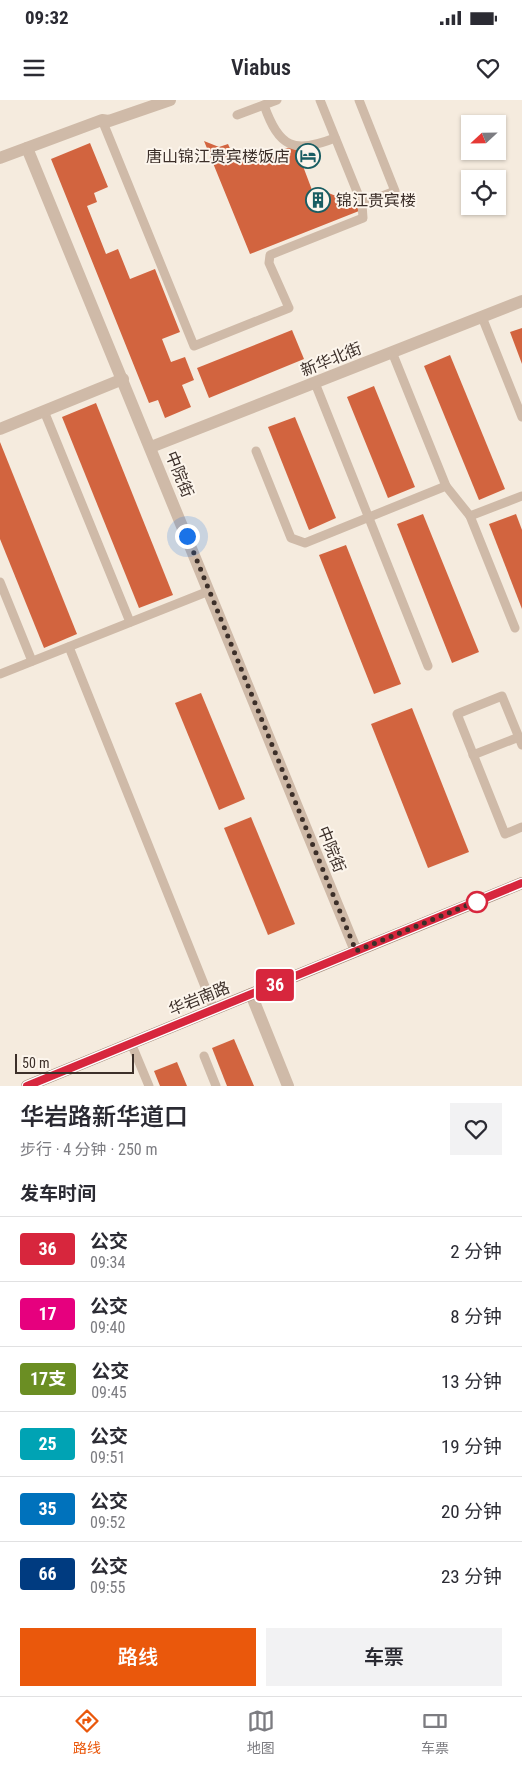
<!DOCTYPE html>
<html lang="zh">
<head>
<meta charset="utf-8">
<style>
  body { margin:0; font-family:"Roboto Condensed","Noto Sans SC",sans-serif; background:#f2f2f3; color:#2b2b33; height:100vh; display:flex; flex-direction:column; font-size:19px; white-space:nowrap }
  * { box-sizing:border-box; margin:0 }
  p { font-size:16px; color:#7c7c81 }
  .icon { flex:none; width:28px; height:28px; fill:none; stroke:currentColor; stroke-width:2; stroke-linecap:round; stroke-linejoin:round }
  .map { position:relative; height:986px; overflow:hidden }
  .side { display:flex; flex-direction:column; background:#fff; flex:1 }
  .side>* { flex:none }
  .badge { padding:0 10px; border-radius:4px; font-size:18px; line-height:32px }
  .needle { width:32px; rotate:248deg }
  .tools { position:absolute; left:461px; top:15px; display:grid; gap:10px }
  .tools a { display:grid; place-items:center; width:45px; height:45px; border-radius:0px; background:#fff; box-shadow:0 1px 4px #0004; font-size:25px }
  .scale { position:absolute; left:15px; bottom:12px; width:119px; box-sizing:border-box; padding-left:5px; border:2px solid #3c2f29; border-top:0; font-size:14px; line-height:18px; white-space:nowrap; color:#3c2f29; -webkit-text-stroke:4px #fcf5ec; paint-order:stroke }
  .you { position:absolute; width:25px; height:25px; margin:-12px; border:4px solid #fff; border-radius:50%; background:#1a73e8; box-shadow:0 0 0 8px #1a73e833 }
  .map>.badge { position:absolute; translate:-50% -50%; box-shadow:0 0 0 2px #fff }
  h2 { padding:0 20px; font-size:19px; line-height:45px }
  .round { display:grid; place-items:center; flex:none; width:52px; height:52px; border-radius:0px; background:#f2f2f3 }
  .headline { display:flex; align-items:center; justify-content:space-between; height:85px; padding:0 20px }
  h1 { font-size:24px; font-weight:600; line-height:38px }
  .primary-button { display:flex; gap:10px; margin-top:auto; padding:10px 20px }
  .primary-button a { flex:1; height:58px; border-radius:0px; background:#ea580c; color:#fff; font-size:20px; font-weight:600; line-height:58px; text-align:center }
  .primary-button a+a { background:#f2f2f3; color:#2b2b33 }
  ul { padding:0; list-style:none }
  li { display:flex; align-items:center; gap:15px; height:65px; padding:0 20px; border-top:1px solid #e1e1e2 }
  li div { flex:1 }
  li b { display:block; font-size:19px }
  li em { font-style:normal }
  li .badge { min-width:55px; font-weight:700; text-align:center }
  .status { display:flex; justify-content:space-between; align-items:center; height:35px; padding:0 25px; background:#fff; direction:ltr }
  .status svg { height:14px; fill:currentColor }
  header { display:flex; justify-content:space-between; align-items:center; height:65px; padding:0 20px; background:#fff; font-size:22px; font-weight:600 }
  .tabs { display:flex; justify-content:space-around; align-items:center; height:70px; border-top:1px solid #e1e1e2; background:#fff; font-size:14px; color:#7c7c81 }
  .tabs a { display:grid; justify-items:center; gap:2px }
  .tabs .active { color:#ea580c }
  .map>svg:first-child { display:block }
  .building { fill:#d2643f }
  .lines { fill:none; stroke-linecap:round; stroke-linejoin:round }
  .lane { stroke:#cfbaa8; stroke-width:9 }
  .street { stroke:#cfbaa8; stroke-width:12 }
  .secondary { stroke:#a48979; stroke-width:12 }
  .line-casing { stroke:#fff; stroke-width:11 }
  .line { stroke:#d7263d; stroke-width:8 }
  .walk { stroke:#3c2f29; stroke-width:5; stroke-dasharray:0 9 }
  .stop-dot { fill:#fff; stroke:#d7263d; stroke-width:2.5 }
  .labels { text-anchor:middle; stroke-width:4; stroke-linejoin:round; paint-order:stroke }
  .poi-label { font-size:16px; fill:#3c2f29; stroke:#fcf5ec; text-anchor:end }
  .street-label { font-size:16px; fill:#3c2f29; stroke:#fcf5ec }
</style>
</head>
<body>
<div class="status"><b>09:32</b><svg viewBox="0 0 49 12"><path d="M0 12V9h3v3zM5 12V6h3v6zM10 12V3h3v9zM15 12V0h3v12zM26 1h20v11H26zM47 4h2v5h-2z"/></svg></div>
<header><svg class="icon" aria-label="menu" viewBox="0 0 24 24"><path d="M4 6h16M4 12h16M4 18h16"/></svg>Viabus<svg class="icon" aria-label="heart" viewBox="0 0 24 24"><path d="M12 20l-8-8c-3-5 5-10 8-4 3-6 11-1 8 4z"/></svg></header>
<div class="map">
<svg width="522" height="986" viewBox="0 0 522 986">
  <rect width="100%" height="100%" fill="#f5ebde"/>
  <g class="building">
    <polygon points="204,41 219,47 228,44 233,55 252,62 295,45 312,90 316,88 336,96 346,93 350,104 364,109 250,154"/>
    <polygon points="90,43 108,87 94,93 97,102 87,106 106,154 118,149 130,179 155,169 180,232 162,239 171,262 185,257 194,280 182,285 191,307 165,318 158,300 149,303 51,59"/>
    <polygon points="522,228 522,264 510,232"/>
    <polygon points="292,230 304,259 209,298 197,268"/>
    <polygon points="450,255 505,389 479,400 424,266"/>
    <polygon points="374,286 415,387 388,398 347,297"/>
    <polygon points="96,303 173,495 139,508 62,317"/>
    <polygon points="295,317 336,418 309,430 268,327"/>
    <polygon points="0,342 77,534 44,548 0,439"/>
    <polygon points="423,414 479,552 452,563 397,424"/>
    <polygon points="516,414 522,430 522,509 489,424"/>
    <polygon points="346,445 401,584 374,594 319,455"/>
    <polygon points="201,593 245,699 219,710 175,603"/>
    <polygon points="412,608 469,752 428,768 371,624"/>
    <polygon points="251,717 295,824 268,835 224,728"/>
    <polygon points="234,939 254,986 227,986 212,948"/>
    <polygon points="177,962 187,986 160,986 154,971"/>
  </g>
  <g class="lines">
    <g class="lane">
      <polyline points="320,0 362,104 395,91 359,0"/>
      <path d="M 264,5 C 279,48 294,54 335,38"/>
      <polyline points="237,15 277,0"/>
      <polyline points="102,20 194,246 289,208 269,163 270,155 363,118 362,104"/>
      <polyline points="482,217 522,317"/>
      <polyline points="392,252 446,386"/>
      <polyline points="315,283 428,566"/>
      <polyline points="44,311 130,522"/>
      <polyline points="256,351 291,438 305,443 446,386 470,416 522,396"/>
      <polyline points="470,416 515,528"/>
      <polyline points="0,482 32,561"/>
      <polyline points="69,547 214,909"/>
      <polyline points="0,574 209,491"/>
      <polyline points="522,645 502,596 457,614 505,734 522,727"/>
      <polyline points="473,655 519,637"/>
      <polyline points="131,943 149,986"/>
      <polyline points="204,956 216,986"/>
    </g>
    <g class="street">
      <polyline points="27,48 356,851"/>
      <polyline points="0,58 102,20 109,21 170,0"/>
      <polyline points="0,329 123,279"/>
      <polyline points="151,347 522,201"/>
      <polyline points="251,894 288,986"/>
    </g>
    <polyline class="secondary" points="27,986 522,783"/>
  </g>
  <g class="lines">
    <defs>
      <polyline id="line" points="27,986 522,783"/>
    </defs>
    <use href="#line" class="line-casing"/>
    <use href="#line" class="line"/>
    <polyline class="walk" points="187,436 356,851 485,798 477,802"/>
  </g>
  <defs>
    <symbol id="hotel-ring" viewBox="-11 -11 22 22"><circle r="9.5" fill="#fcf5ec" stroke="#195d62" stroke-width="1.5"/><path d="M-6-4.5h1.5V1H6V5H4.5V3h-9V5H-6ZM-4 0a1.8 1.8 0 1 1 3.6 0ZM.5 0V-2.5h3Q6-2.5 6 0Z" fill="#195d62"/></symbol>
    <symbol id="building-ring" viewBox="-11 -11 22 22"><circle r="9.5" fill="#fcf5ec" stroke="#195d62" stroke-width="1.5"/><path d="M-4-6H4V6H1V3H-1V6H-4ZM-2.5-4.3h1.7v1.8h-1.7ZM.8-4.3h1.7v1.8H.8ZM-2.5-1h1.7V.8h-1.7ZM.8-1h1.7V.8H.8Z" fill="#195d62"/></symbol>
  </defs>
  <g fill-rule="evenodd">
    <use href="#hotel-ring" x="294" y="42" width="28" height="28"/>
    <use href="#building-ring" x="304" y="86" width="28" height="28"/>
  </g>
  <circle class="stop-dot" cx="477" cy="802" r="10"/>
  <g class="labels">
    <g class="poi-label">
      <text x="290" y="62">唐山锦江贵宾楼饭店</text>
      <text x="336" y="106" text-anchor="start">锦江贵宾楼</text>
    </g>
    <g class="street-label">
      <text transform="translate(331 259) rotate(-22)" y="6">新华北街</text>
      <text transform="translate(180 374) rotate(68)" y="6">中院街</text>
      <text transform="translate(332 749) rotate(68)" y="6">中院街</text>
      <text transform="translate(199 898) rotate(-22)" y="6">华岩南路</text>
    </g>
  </g>
</svg>
<div class="tools">
<a><svg class="needle" viewBox="-14 -14 28 28"><path d="M0-13l5 13h-10z" fill="#e53935"/><path d="M0 13l5-13h-10z" fill="#7c7c81"/></svg></a>
<a><svg class="icon" aria-label="locate" viewBox="0 0 24 24"><circle cx="12" cy="12" r="6"/><path d="M12 2v4M12 18v4M2 12h4M18 12h4"/></svg></a>
</div>
<div class="scale">50 m</div>
<div class="you" style="left:187px;top:436px"></div>
<b class="badge" style="left:275px;top:885px;background:#d7263d;color:#fff">36</b>
</div>
<section class="side">
<div class="headline"><div><h1>华岩路新华道口</h1><p>步行 · 4 分钟 · 250 m</p></div><a class="round"><svg class="icon" aria-label="heart" viewBox="0 0 24 24"><path d="M12 20l-8-8c-3-5 5-10 8-4 3-6 11-1 8 4z"/></svg></a></div>
<h2>发车时间</h2>
<ul>
<li><span class="badge" style="background:#d7263d;color:#fff">36</span><div><b>公交</b><p>09:34</p></div><em>2 分钟</em></li>
<li><span class="badge" style="background:#e6007e;color:#fff">17</span><div><b>公交</b><p>09:40</p></div><em>8 分钟</em></li>
<li><span class="badge" style="background:#6b8e23;color:#fff">17支</span><div><b>公交</b><p>09:45</p></div><em>13 分钟</em></li>
<li><span class="badge" style="background:#00a3b4;color:#fff">25</span><div><b>公交</b><p>09:51</p></div><em>19 分钟</em></li>
<li><span class="badge" style="background:#0072bc;color:#fff">35</span><div><b>公交</b><p>09:52</p></div><em>20 分钟</em></li>
<li><span class="badge" style="background:#003b80;color:#fff">66</span><div><b>公交</b><p>09:55</p></div><em>23 分钟</em></li>
</ul>
<div class="primary-button"><a>路线</a><a>车票</a></div>
</section>
<nav class="tabs">
<a class="active"><svg class="icon" aria-label="directions" viewBox="0 0 24 24"><path d="M12 3l9 9-9 9-9-9zM9 14v-3h6M13 9l2 2-2 2"/></svg>路线</a>
<a><svg class="icon" aria-label="map" viewBox="0 0 24 24"><path d="M3 6l6-2 6 2 6-2v14l-6 2-6-2-6 2zM9 4v14M15 6v14"/></svg>地图</a>
<a><svg class="icon" aria-label="tickets" viewBox="0 0 24 24"><path d="M3 7h18v10H3zM15 7v10"/></svg>车票</a>
</nav>
</body>
</html>
